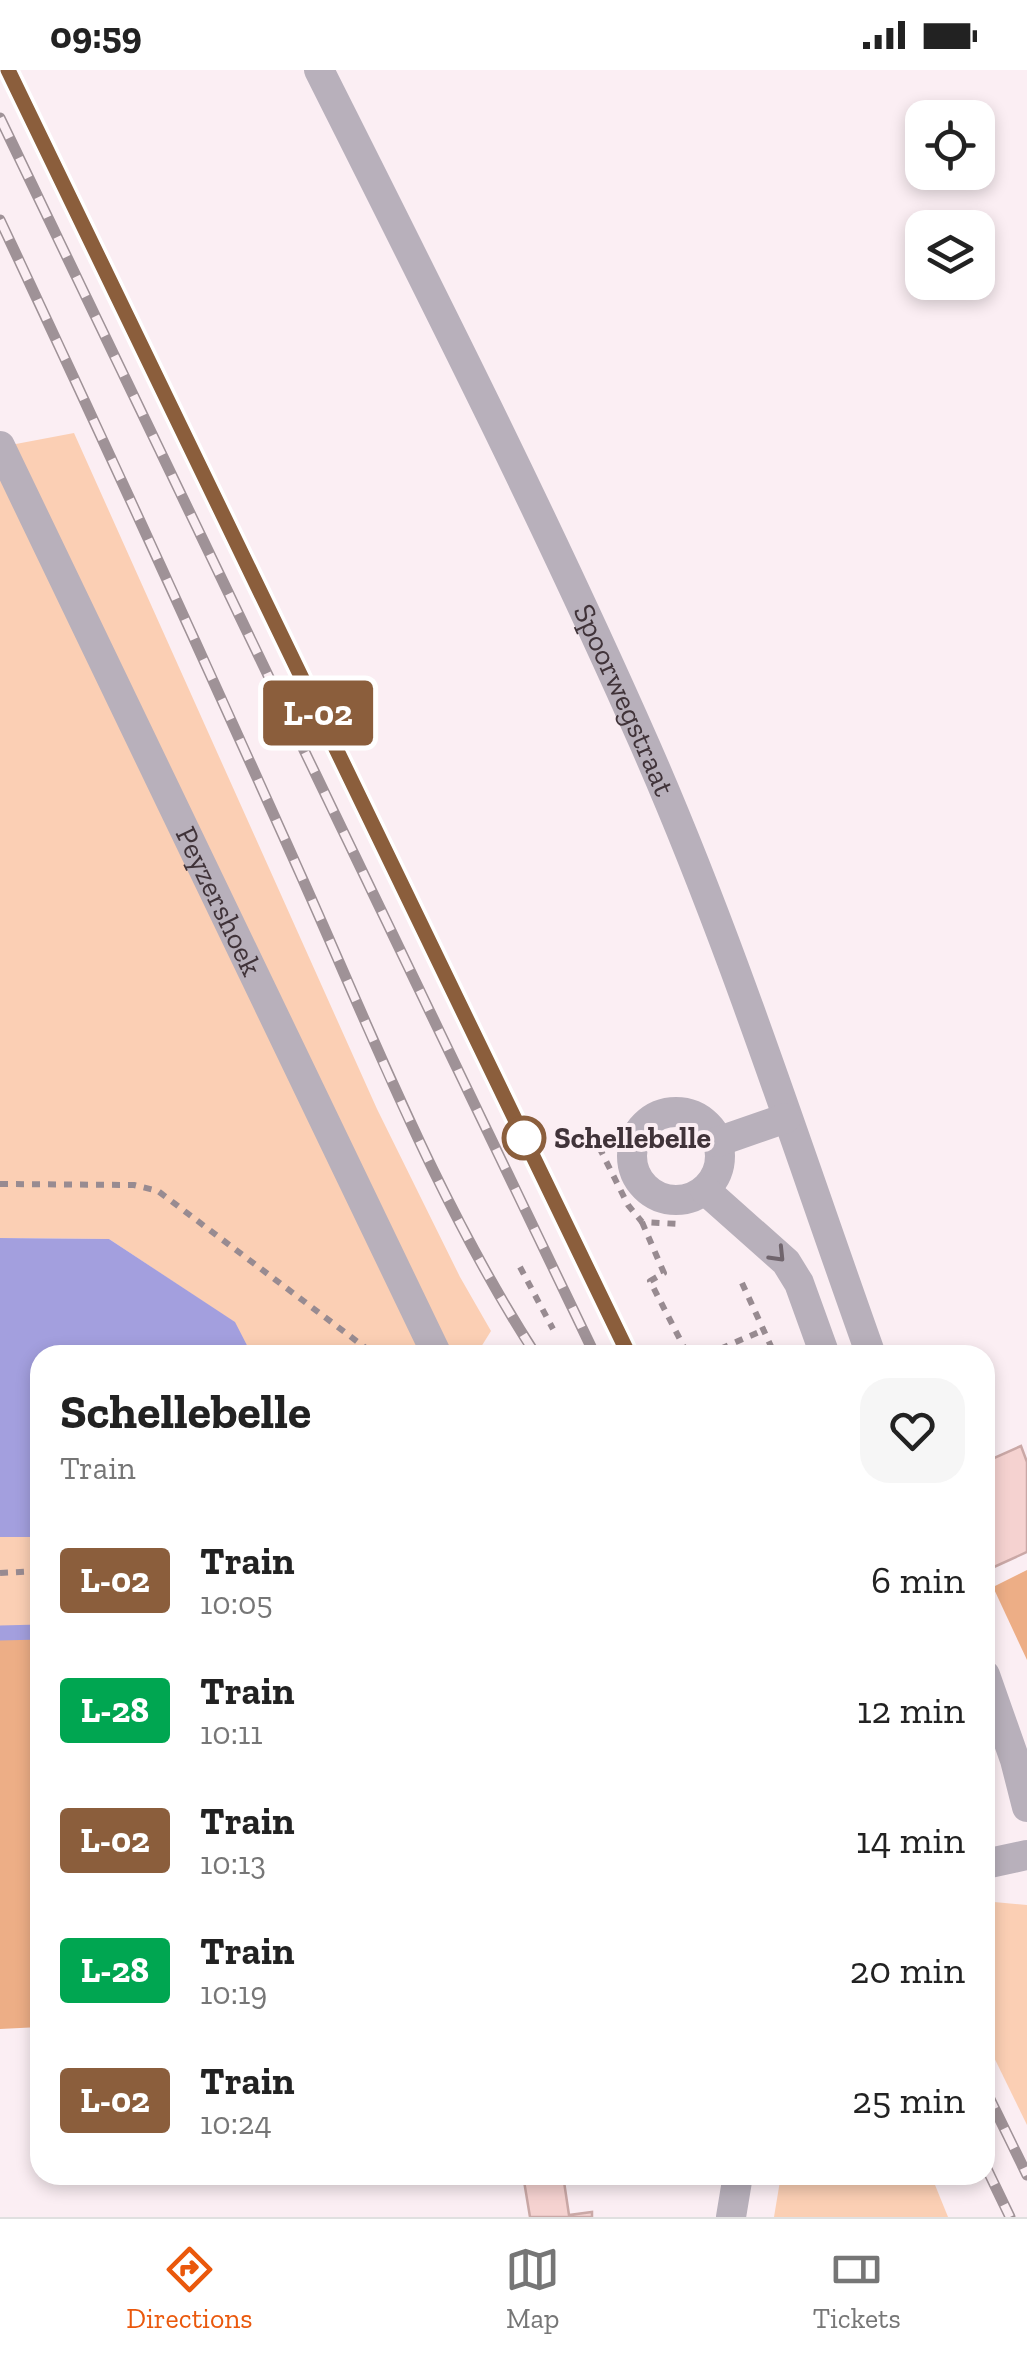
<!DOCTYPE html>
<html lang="en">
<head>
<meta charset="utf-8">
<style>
  body { margin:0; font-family:"Zilla Slab",serif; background:#f6f6f6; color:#222; height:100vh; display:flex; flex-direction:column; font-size:38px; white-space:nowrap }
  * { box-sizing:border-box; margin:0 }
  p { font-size:32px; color:#767676 }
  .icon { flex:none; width:55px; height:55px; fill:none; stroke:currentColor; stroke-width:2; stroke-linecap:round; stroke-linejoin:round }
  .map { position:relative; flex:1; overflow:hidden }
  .side { position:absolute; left:30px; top:1275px; width:965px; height:840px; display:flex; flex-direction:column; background:#fff; border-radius:30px; box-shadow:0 5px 15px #0003 }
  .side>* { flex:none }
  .badge { padding:0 20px; border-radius:8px; font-size:35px; line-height:65px }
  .fabs { position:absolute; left:905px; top:30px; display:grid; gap:20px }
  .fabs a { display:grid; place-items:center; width:90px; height:90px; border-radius:20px; background:#fff; box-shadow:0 5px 15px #0003; font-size:50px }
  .map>.badge { position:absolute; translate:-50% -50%; box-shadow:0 0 0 5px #fff }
  .round { display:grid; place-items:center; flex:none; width:105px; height:105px; border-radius:30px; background:#f6f6f6 }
  .summary { display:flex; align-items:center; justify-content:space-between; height:170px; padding:0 30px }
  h1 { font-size:48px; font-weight:800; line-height:75px }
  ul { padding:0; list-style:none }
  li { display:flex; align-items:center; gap:30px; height:130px; padding:0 30px }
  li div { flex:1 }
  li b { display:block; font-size:38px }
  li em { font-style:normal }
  li .badge { min-width:110px; font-weight:700; text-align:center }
  .status { display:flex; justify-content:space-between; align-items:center; height:70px; padding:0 50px; background:#fff; direction:ltr }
  .status svg { height:28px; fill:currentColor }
  .dock { display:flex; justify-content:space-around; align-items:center; height:140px; border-top:2px solid #e0e0e0; background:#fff; font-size:28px; color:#767676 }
  .dock a { display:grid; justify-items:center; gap:5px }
  .dock .current { color:#ea580c }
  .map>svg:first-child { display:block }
  .green { fill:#fbcfb4 }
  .forest { fill:#edae86 }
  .water { fill:#a39fde }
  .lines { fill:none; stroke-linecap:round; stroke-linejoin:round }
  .stream { stroke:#a39fde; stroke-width:15 }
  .building { fill:#f5d2d0; stroke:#caa8a6; stroke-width:2.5 }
  .path { stroke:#988b91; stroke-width:6; stroke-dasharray:8 8; stroke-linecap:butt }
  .minor { stroke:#b8b0bb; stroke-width:30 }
  .rail-casing { stroke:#9f9297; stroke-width:11 }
  .rail { stroke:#fbeef3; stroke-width:8; stroke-dasharray:22; stroke-linecap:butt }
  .oneway { stroke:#70656d }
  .line-casing { stroke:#fff; stroke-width:22 }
  .line { stroke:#8b5e3c; stroke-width:15 }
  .stop-dot { fill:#fff; stroke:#8b5e3c; stroke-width:5 }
  .labels { text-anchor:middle; stroke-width:8; stroke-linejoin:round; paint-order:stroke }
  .street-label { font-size:30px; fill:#403339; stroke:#fbeef3 }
  .stop-label { font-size:30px; font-weight:bold; fill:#403339; stroke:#fbeef3; text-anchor:start }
</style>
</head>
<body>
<div class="status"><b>09:59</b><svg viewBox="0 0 49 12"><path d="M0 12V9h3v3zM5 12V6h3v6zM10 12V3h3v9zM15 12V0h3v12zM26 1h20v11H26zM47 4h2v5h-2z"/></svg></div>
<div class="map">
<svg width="1027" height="2147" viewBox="0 0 1027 2147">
  <rect width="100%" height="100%" fill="#fbeef3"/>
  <g class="green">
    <polygon points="74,363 377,1039 460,1207 491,1261 476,1285 252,1285 234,1252 109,1169 0,1168 0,377"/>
    <polygon points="0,1467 40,1467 40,1566 0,1564"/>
    <polygon points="994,1832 1027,1835 1027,2055 985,1969 985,1835"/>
    <polygon points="781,2105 931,2105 948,2147 774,2147"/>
  </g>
  <g class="forest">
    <polygon points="1027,1500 1027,1590 993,1517"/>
    <polygon points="0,1564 40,1566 40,1957 0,1959"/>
  </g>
  <polygon class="water" points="0,1168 109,1169 235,1252 252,1285 40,1285 40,1467 0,1467"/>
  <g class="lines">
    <polyline class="stream" points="0,1563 40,1562"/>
  </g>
  <g class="building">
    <polygon points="1021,1376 1027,1392 1027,1482 994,1497 985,1476 985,1392"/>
    <polygon points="523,2105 563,2105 569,2145 592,2142 592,2147 530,2147"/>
  </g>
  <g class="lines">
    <g class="path">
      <polyline points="592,1063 628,1135 642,1152 679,1154"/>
      <polyline points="0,1114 134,1115 158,1121 375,1285"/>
      <polyline points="642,1152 664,1203 650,1211 688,1285"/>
      <polyline points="520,1197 553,1259"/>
      <polyline points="742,1213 775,1285"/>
      <polyline points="706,1285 766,1259"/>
      <polyline points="0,1503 40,1501"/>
    </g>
    <g class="minor">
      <path id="s1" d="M 319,0 C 431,223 544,446 645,675 C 732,873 798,1081 871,1285"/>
      <path id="s2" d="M 0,376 L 437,1285"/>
      <circle cx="676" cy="1086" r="44"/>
      <polyline points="717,1072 786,1048"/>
      <polyline points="705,1120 786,1192 799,1213 825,1285"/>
      <polyline points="985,1605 1015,1690 1027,1737"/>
      <polyline points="985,1794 1027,1785"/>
      <polyline points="731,2147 738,2105"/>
    </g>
    <defs>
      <g id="rail">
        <polyline points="8,0 629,1285"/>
        <polyline points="0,48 595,1285"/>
        <path d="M 0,150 C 103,369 204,589 303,810 C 375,971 440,1137 536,1285"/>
        <polyline points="985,2019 1027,2105"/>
        <polyline points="985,2095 1010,2147"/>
      </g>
    </defs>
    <use href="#rail" class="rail-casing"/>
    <use href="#rail" class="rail"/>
  </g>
  <defs><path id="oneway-chevron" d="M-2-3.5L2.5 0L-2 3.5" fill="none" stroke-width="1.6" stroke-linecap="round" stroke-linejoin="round" transform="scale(2.5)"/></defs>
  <use class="oneway" href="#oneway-chevron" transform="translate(778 1185) rotate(46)"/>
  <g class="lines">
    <defs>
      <polyline id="line" points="8,0 629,1285"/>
    </defs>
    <use href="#line" class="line-casing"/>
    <use href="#line" class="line"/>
  </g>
  <circle class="stop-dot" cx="524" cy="1068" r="20"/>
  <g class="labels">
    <g class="street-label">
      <text dy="10" stroke="none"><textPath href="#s1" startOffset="700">Spoorwegstraat</textPath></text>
      <text dy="10" stroke="none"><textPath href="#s2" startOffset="505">Peyzershoek</textPath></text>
    </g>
    <g class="stop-label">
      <text x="554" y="1078">Schellebelle</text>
    </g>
  </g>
</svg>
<div class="fabs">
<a><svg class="icon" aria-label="locate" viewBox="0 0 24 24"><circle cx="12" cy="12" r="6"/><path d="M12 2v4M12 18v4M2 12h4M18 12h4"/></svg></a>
<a><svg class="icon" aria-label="layers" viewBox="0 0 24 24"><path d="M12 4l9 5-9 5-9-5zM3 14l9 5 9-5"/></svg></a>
</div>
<b class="badge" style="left:318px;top:643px;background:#8b5e3c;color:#fff">L-02</b>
<section class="side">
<div class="summary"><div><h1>Schellebelle</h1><p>Train</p></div><a class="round"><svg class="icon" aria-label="heart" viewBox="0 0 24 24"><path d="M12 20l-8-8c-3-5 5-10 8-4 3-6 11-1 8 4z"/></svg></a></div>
<ul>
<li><span class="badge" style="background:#8b5e3c;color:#fff">L-02</span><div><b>Train</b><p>10:05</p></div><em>6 min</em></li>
<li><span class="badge" style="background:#00a651;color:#fff">L-28</span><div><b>Train</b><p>10:11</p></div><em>12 min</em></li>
<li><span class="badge" style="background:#8b5e3c;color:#fff">L-02</span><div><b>Train</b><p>10:13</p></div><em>14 min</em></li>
<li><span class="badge" style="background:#00a651;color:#fff">L-28</span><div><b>Train</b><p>10:19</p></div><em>20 min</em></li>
<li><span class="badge" style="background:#8b5e3c;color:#fff">L-02</span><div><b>Train</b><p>10:24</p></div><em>25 min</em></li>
</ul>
</section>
</div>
<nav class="dock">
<a class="current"><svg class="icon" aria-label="directions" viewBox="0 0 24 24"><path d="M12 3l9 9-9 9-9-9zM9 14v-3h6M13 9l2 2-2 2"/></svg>Directions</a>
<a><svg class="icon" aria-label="map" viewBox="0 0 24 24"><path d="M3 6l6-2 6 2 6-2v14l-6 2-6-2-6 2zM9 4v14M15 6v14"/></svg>Map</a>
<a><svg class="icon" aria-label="tickets" viewBox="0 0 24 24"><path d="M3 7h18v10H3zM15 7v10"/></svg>Tickets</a>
</nav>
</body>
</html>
